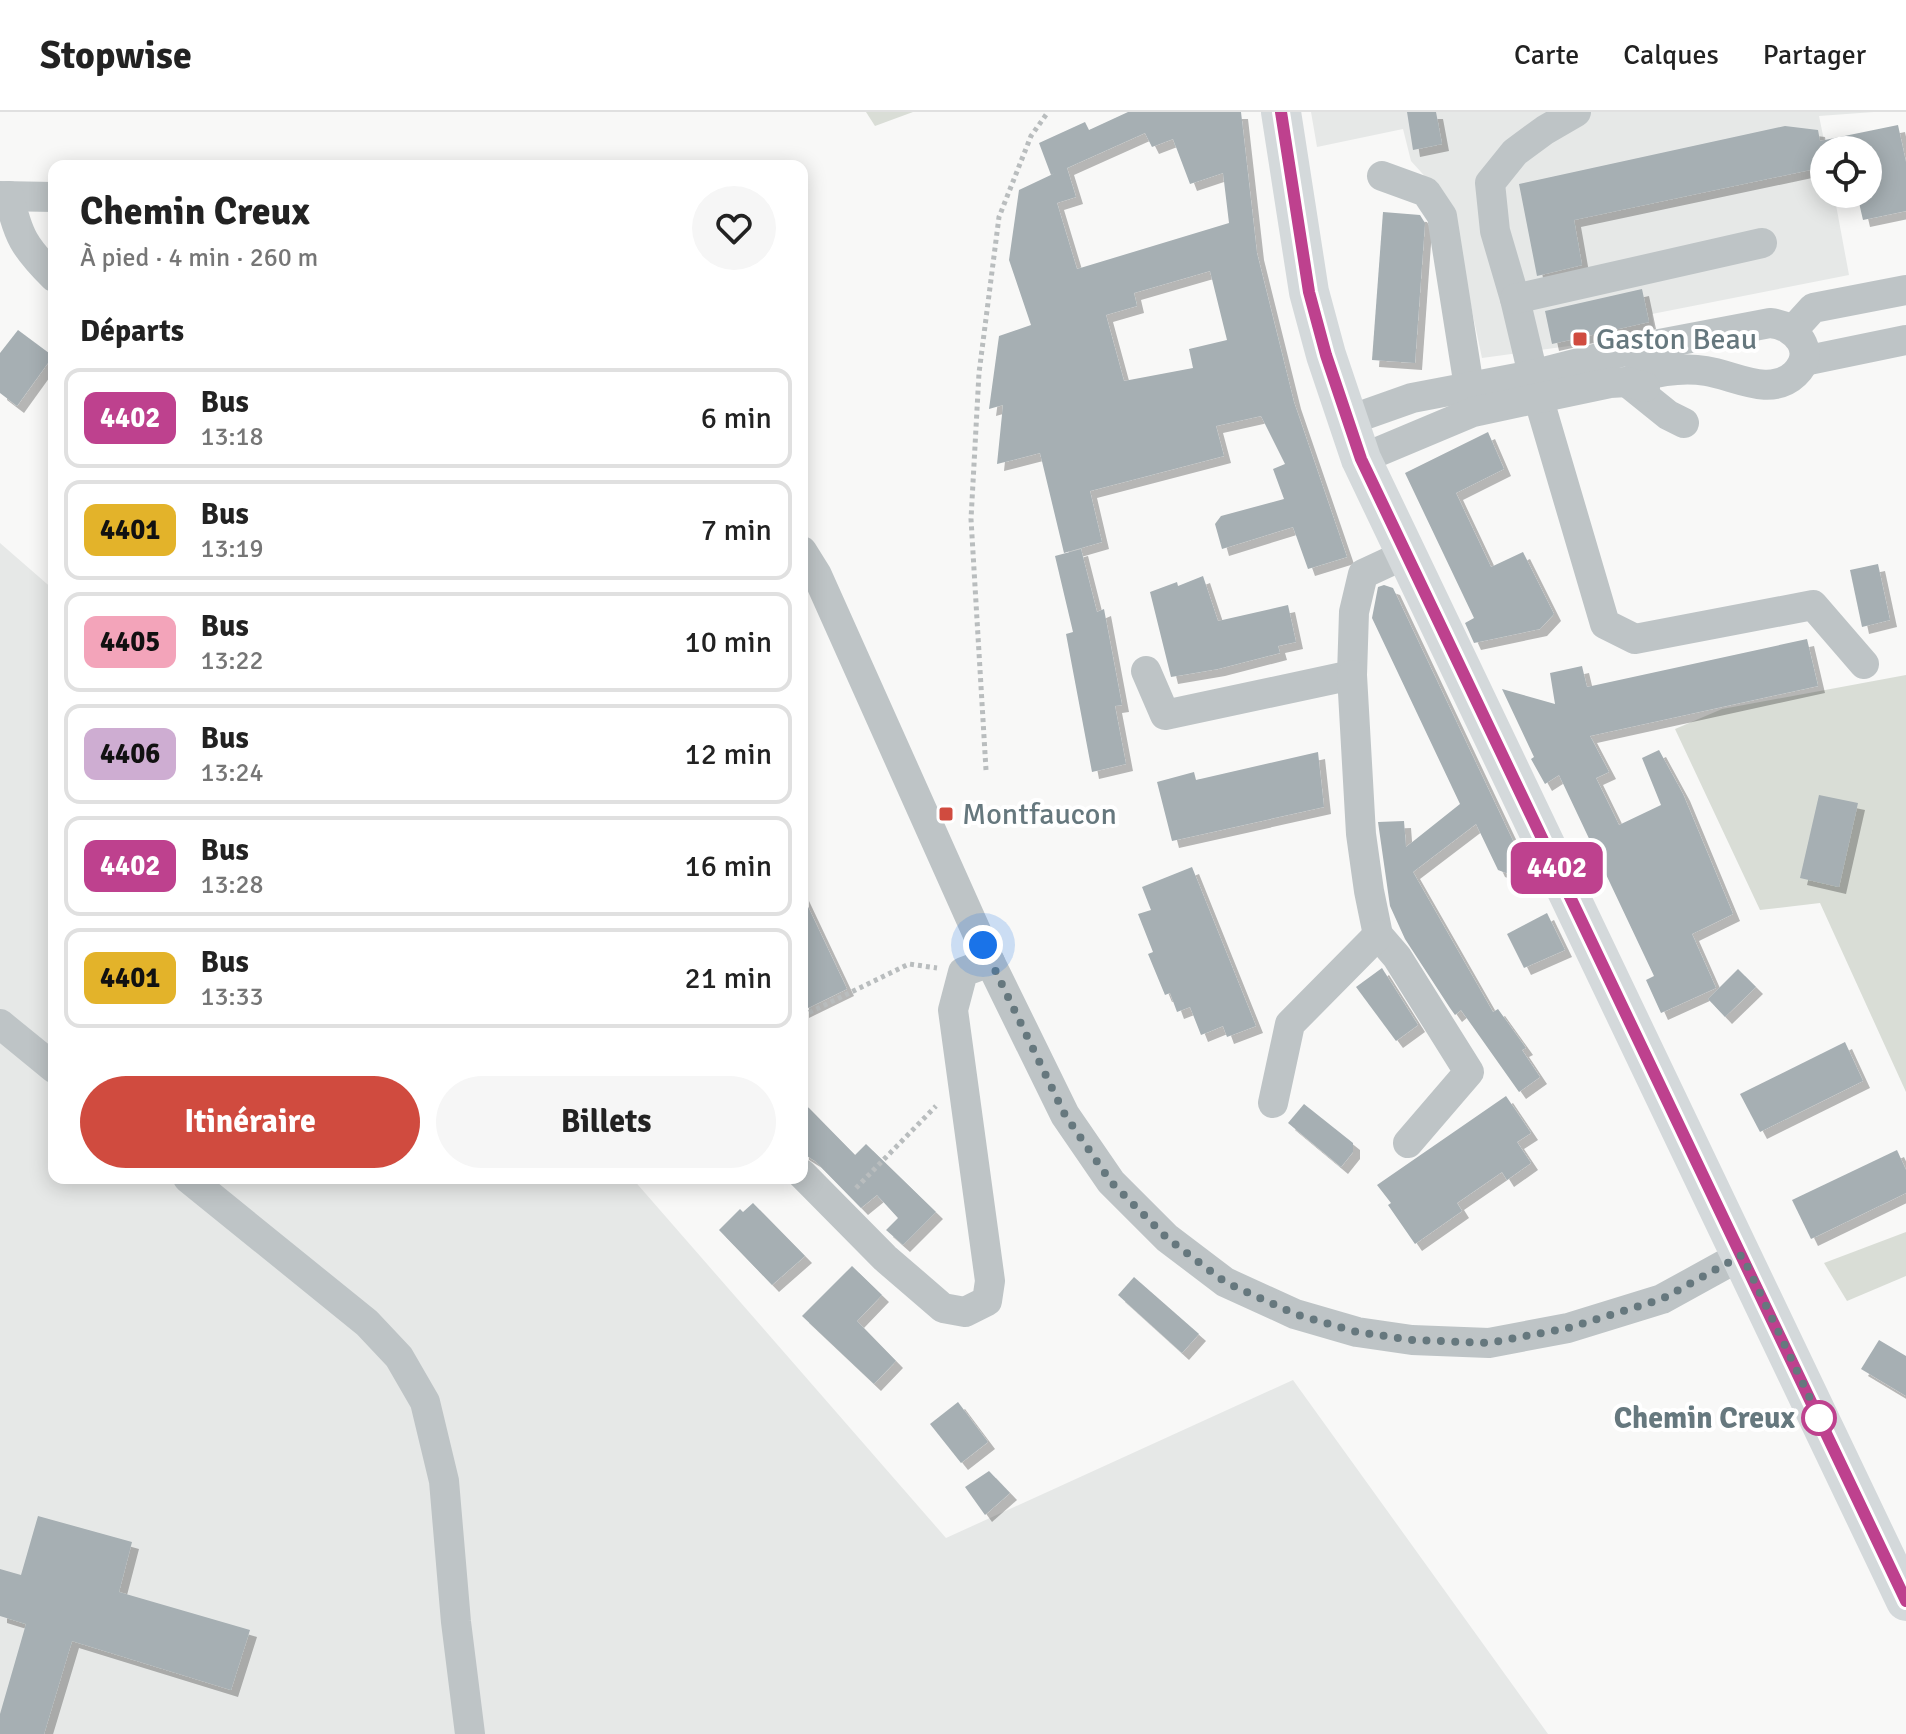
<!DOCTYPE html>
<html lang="fr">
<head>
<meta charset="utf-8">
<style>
  body { margin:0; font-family:Signika,sans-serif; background:#f6f6f6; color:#222; height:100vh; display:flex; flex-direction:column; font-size:30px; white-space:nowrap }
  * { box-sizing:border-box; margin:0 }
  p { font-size:26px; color:#767676 }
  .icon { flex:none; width:44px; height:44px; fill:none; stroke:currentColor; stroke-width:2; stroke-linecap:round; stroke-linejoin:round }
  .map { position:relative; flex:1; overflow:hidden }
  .drawer { position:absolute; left:48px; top:48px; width:760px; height:1024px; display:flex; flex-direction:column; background:#fff; border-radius:16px; box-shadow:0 4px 20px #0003 }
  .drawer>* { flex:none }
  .badge { padding:0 16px; border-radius:12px; font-size:28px; line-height:52px }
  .buttons { position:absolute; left:1810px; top:24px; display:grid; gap:16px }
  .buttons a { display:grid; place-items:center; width:72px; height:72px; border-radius:50%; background:#fff; box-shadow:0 4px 20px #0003; font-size:40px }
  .you { position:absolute; width:40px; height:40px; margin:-20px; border:6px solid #fff; border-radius:50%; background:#1a73e8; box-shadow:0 0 0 12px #1a73e833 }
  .map>.badge { position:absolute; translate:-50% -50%; box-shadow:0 0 0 4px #fff }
  h2 { padding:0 32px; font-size:30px; line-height:72px }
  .round { display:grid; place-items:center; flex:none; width:84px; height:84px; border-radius:42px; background:#f6f6f6 }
  .headline { display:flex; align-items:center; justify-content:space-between; height:136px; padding:0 32px }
  h1 { font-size:38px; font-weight:800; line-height:60px }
  .action { display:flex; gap:16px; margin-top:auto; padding:16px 32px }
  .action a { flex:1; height:92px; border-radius:48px; background:#d04b3f; color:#fff; font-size:32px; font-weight:800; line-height:92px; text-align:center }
  .action a+a { background:#f6f6f6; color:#222 }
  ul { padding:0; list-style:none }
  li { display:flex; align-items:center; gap:24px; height:100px; margin:0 16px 12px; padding:0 16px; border:4px solid #e0e0e0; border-radius:16px }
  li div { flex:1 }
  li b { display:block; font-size:30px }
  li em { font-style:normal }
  li .badge { min-width:88px; font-weight:700; text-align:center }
  header { display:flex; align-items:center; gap:48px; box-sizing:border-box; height:112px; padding:0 40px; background:#fff; border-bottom:2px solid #e0e0e0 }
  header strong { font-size:38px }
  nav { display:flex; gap:44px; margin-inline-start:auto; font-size:28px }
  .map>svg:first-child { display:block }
  .built { fill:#e6e8e7 }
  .green { fill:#d9ddd6 }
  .building { fill:#a6afb3; fill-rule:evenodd; filter:url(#shadow) }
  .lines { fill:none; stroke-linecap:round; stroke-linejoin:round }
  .path { stroke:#b9bdbe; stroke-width:5; stroke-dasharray:4 4; stroke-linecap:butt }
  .minor { stroke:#bec4c6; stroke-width:30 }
  .major { stroke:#d4d9db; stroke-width:40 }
  .line-casing { stroke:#fff; stroke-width:18 }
  .line { stroke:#be418e; stroke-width:12 }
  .walk { stroke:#66787e; stroke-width:8; stroke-dasharray:0 14.4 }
  .poi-dot { fill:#d04b3f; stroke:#fff; stroke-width:3 }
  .stop-dot { fill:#fff; stroke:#be418e; stroke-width:4 }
  .labels { text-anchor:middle; stroke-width:8; stroke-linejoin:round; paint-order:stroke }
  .poi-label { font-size:30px; fill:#66787e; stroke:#fff; text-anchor:start }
  .stop-label { font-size:30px; font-weight:bold; fill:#66787e; stroke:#fff; text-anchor:end }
</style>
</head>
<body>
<header>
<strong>Stopwise</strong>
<nav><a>Carte</a><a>Calques</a><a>Partager</a></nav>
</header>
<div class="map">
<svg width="1906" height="1622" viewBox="0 0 1906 1622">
  <defs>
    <filter id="shadow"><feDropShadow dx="7" dy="7" stdDeviation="0" flood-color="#0004"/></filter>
  </defs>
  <rect width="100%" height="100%" fill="#f8f8f7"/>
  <g class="built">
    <polygon points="1311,0 1874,0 1819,4 1826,38 1824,82 1834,82 1849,163 1652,202 1655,222 1482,246 1449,91 1411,49 1403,17 1317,35"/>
    <polygon points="0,431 54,478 54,1066 632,1066 946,1426 1293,1268 1548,1622 0,1622"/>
  </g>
  <g class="green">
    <polygon points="866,0 913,0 875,14"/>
    <polygon points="1906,563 1906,980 1820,791 1760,798 1675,617 1722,597"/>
    <polygon points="1906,1120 1906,1164 1847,1189 1824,1151"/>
  </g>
  <g class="building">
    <path d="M 1128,0 L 1241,0 L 1257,141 L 1294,290 L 1347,445 L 1308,457 L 1293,415 L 1222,437 L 1215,412 L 1221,404 L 1284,387 L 1273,357 L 1285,352 L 1261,304 L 1216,314 L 1224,344 L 1090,379 L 1102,430 L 1064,441 L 1040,341 L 997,352 L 1003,293 L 989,297 L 999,224 L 1031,213 L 1009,148 L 1019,78 L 1055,61 L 1051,63 L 1039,31 L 1085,10 L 1089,18 ZM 1145,21 L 1152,35 L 1173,27 L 1190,72 L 1223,61 L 1229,111 L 1077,157 L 1057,91 L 1076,85 L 1067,56 ZM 1210,159 L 1227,228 L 1189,237 L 1193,256 L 1124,269 L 1106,203 L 1137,194 L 1134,181 Z"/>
    <polygon points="1407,0 1436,0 1442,32 1413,38"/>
    <polygon points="1898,13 1906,50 1906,99 1863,108 1857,82 1868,82 1868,38 1824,38 1824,55 1574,108 1582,153 1537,164 1519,72 1785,14 1818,18 1820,29"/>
    <polygon points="1383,100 1420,103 1425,111 1415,251 1372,248"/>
    <polygon points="1642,177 1649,210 1552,232 1545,199"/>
    <polygon points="18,218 53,244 17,294 0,281 0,241"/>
    <polygon points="1488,320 1504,357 1456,381 1491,455 1523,440 1554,502 1540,517 1474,531 1465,511 1474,506 1405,361"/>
    <polygon points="1081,437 1097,500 1104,497 1122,593 1115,594 1126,652 1092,660 1066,522 1073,520 1055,444"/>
    <polygon points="1878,452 1890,508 1862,515 1850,458"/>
    <polygon points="1203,464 1218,509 1288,493 1296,530 1278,534 1280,541 1218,557 1171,565 1150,480 1177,470 1178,474"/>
    <polygon points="1384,473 1393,476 1533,771 1498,758 1476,712 1413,760 1493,900 1498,897 1526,936 1522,938 1540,965 1519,980 1461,898 1455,903 1450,896 1405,827 1390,794 1378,710 1404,709 1406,735 1460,692 1372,506 1378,475"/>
    <polygon points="1807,527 1818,574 1590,624 1609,660 1596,666 1619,713 1661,693 1642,646 1659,638 1683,682 1733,802 1692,822 1716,876 1661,901 1646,868 1654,864 1559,663 1545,672 1531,647 1534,645 1502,577 1555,592 1550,561 1582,554 1587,575"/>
    <polygon points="1318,640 1324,695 1172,729 1157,670 1194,660 1196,668"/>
    <polygon points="1819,683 1858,691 1839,775 1800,766"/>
    <polygon points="1192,755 1256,914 1227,925 1223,914 1201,923 1190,895 1177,900 1170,881 1165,883 1148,842 1153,840 1138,802 1151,798 1142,775"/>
    <polygon points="802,782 847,877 802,899"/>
    <polygon points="1547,801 1565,838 1524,856 1507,822"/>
    <polygon points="1382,856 1418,913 1396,929 1356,875"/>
    <polygon points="1738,857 1756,875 1725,905 1708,887"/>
    <polygon points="1845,930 1863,969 1760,1020 1740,982"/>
    <polygon points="1506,984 1531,1021 1517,1030 1531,1051 1507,1068 1502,1060 1457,1091 1462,1099 1415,1132 1388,1093 1391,1091 1377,1073"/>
    <polygon points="802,989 855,1043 866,1032 936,1100 903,1133 886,1118 898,1106 877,1083 861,1096 815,1049 802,1041"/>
    <polygon points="1304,992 1353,1031 1353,1040 1341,1055 1288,1011"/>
    <polygon points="1897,1038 1906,1058 1906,1081 1811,1127 1792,1088"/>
    <polygon points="753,1091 805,1144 772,1173 719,1118 740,1097 743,1100"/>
    <polygon points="852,1154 882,1183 857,1209 896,1249 874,1272 802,1204"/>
    <polygon points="1134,1165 1199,1222 1182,1241 1118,1183"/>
    <polygon points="1879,1228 1906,1244 1906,1284 1861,1257"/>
    <polygon points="958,1290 988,1330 961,1351 930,1312"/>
    <polygon points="989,1359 1010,1381 985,1403 965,1375"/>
    <polygon points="38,1404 132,1430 119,1480 250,1518 231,1578 72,1529 44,1622 0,1622 0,1602 26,1512 0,1504 0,1457 21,1463"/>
  </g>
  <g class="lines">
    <g class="path">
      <polyline points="986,658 971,407 979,261 999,105 1031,24 1048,0"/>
      <polyline points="802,904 909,852 937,856"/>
      <polyline points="856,1076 936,994"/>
    </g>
    <g class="minor">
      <polyline points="1576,0 1545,18 1515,40 1490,71 1495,119 1515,187 1539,288 1605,512 1635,527 1813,493 1864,552"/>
      <polyline points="1382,64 1426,80 1442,104 1472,294"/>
      <polyline points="0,84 54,85"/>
      <path d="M 9,84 C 18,124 24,135 54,165"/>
      <polyline points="1515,187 1762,131"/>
      <polyline points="1793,218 1813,196 1906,178"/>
      <polyline points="1804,249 1906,228"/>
      <path d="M 1347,309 L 1412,286 L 1532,263 L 1633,237 L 1770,211 C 1796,213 1818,240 1795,262 C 1770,286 1734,263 1706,259 C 1681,255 1649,260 1627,270 L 1668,303 L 1684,311"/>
      <polyline points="1361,347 1473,300 1610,271 1627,270 1645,275"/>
      <polyline points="802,439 817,463 990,850 1065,1003 1111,1070 1167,1126 1225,1170 1295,1202 1357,1220 1412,1228 1489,1231 1568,1216 1662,1187 1742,1143"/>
      <polyline points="1146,559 1165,603 1352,563 1354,500 1363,462 1406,442"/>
      <polyline points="1352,563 1361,722 1369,779 1378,823 1397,845 1469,960 1408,1031"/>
      <polyline points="0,912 54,956"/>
      <polyline points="1273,991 1290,912 1378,823"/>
      <polyline points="802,1062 885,1146 943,1196 965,1200 987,1189 990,1169 953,898 963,860 990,850"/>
      <polyline points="188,1066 367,1211 399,1245 425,1290 444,1369 456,1510 470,1622"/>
    </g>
    <polyline class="major" points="1281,0 1309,180 1326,243 1361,347 1906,1489"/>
  </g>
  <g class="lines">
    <defs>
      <polyline id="line" points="1281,0 1309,180 1326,243 1361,347 1906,1489"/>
    </defs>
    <use href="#line" class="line-casing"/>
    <use href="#line" class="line"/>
    <polyline class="walk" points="983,833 1065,1003 1111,1070 1167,1126 1225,1170 1295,1202 1357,1220 1412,1228 1489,1231 1568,1216 1662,1187 1742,1143 1824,1316 1819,1306"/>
  </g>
  <g class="poi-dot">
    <rect x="1572" y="219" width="16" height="16" rx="4"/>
    <rect x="938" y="694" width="16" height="16" rx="4"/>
  </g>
  <circle class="stop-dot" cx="1819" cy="1306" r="16"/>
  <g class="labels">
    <g class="poi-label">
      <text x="1596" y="237">Gaston Beau</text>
      <text x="962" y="712">Montfaucon</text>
    </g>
    <g class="stop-label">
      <text x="1795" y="1316">Chemin Creux</text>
    </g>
  </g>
</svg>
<div class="buttons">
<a><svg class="icon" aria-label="locate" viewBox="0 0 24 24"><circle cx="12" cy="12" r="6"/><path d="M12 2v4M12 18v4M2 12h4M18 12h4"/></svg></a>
</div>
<div class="you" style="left:983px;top:833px"></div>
<b class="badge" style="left:1557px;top:756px;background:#be418e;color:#fff">4402</b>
<section class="drawer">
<div class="headline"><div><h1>Chemin Creux</h1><p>À pied · 4 min · 260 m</p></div><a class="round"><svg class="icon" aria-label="heart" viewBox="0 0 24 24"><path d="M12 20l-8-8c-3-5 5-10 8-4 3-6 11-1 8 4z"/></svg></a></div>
<h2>Départs</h2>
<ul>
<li><span class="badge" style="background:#be418e;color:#fff">4402</span><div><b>Bus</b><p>13:18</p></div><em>6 min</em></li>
<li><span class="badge" style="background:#e3b32a;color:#111">4401</span><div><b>Bus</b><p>13:19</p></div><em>7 min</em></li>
<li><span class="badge" style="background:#f3a4ba;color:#111">4405</span><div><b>Bus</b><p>13:22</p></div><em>10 min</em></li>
<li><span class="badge" style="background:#ceadd2;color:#111">4406</span><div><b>Bus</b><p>13:24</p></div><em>12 min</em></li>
<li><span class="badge" style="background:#be418e;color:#fff">4402</span><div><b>Bus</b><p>13:28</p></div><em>16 min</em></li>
<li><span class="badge" style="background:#e3b32a;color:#111">4401</span><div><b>Bus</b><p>13:33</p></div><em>21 min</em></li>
</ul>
<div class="action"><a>Itinéraire</a><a>Billets</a></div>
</section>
</div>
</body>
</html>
